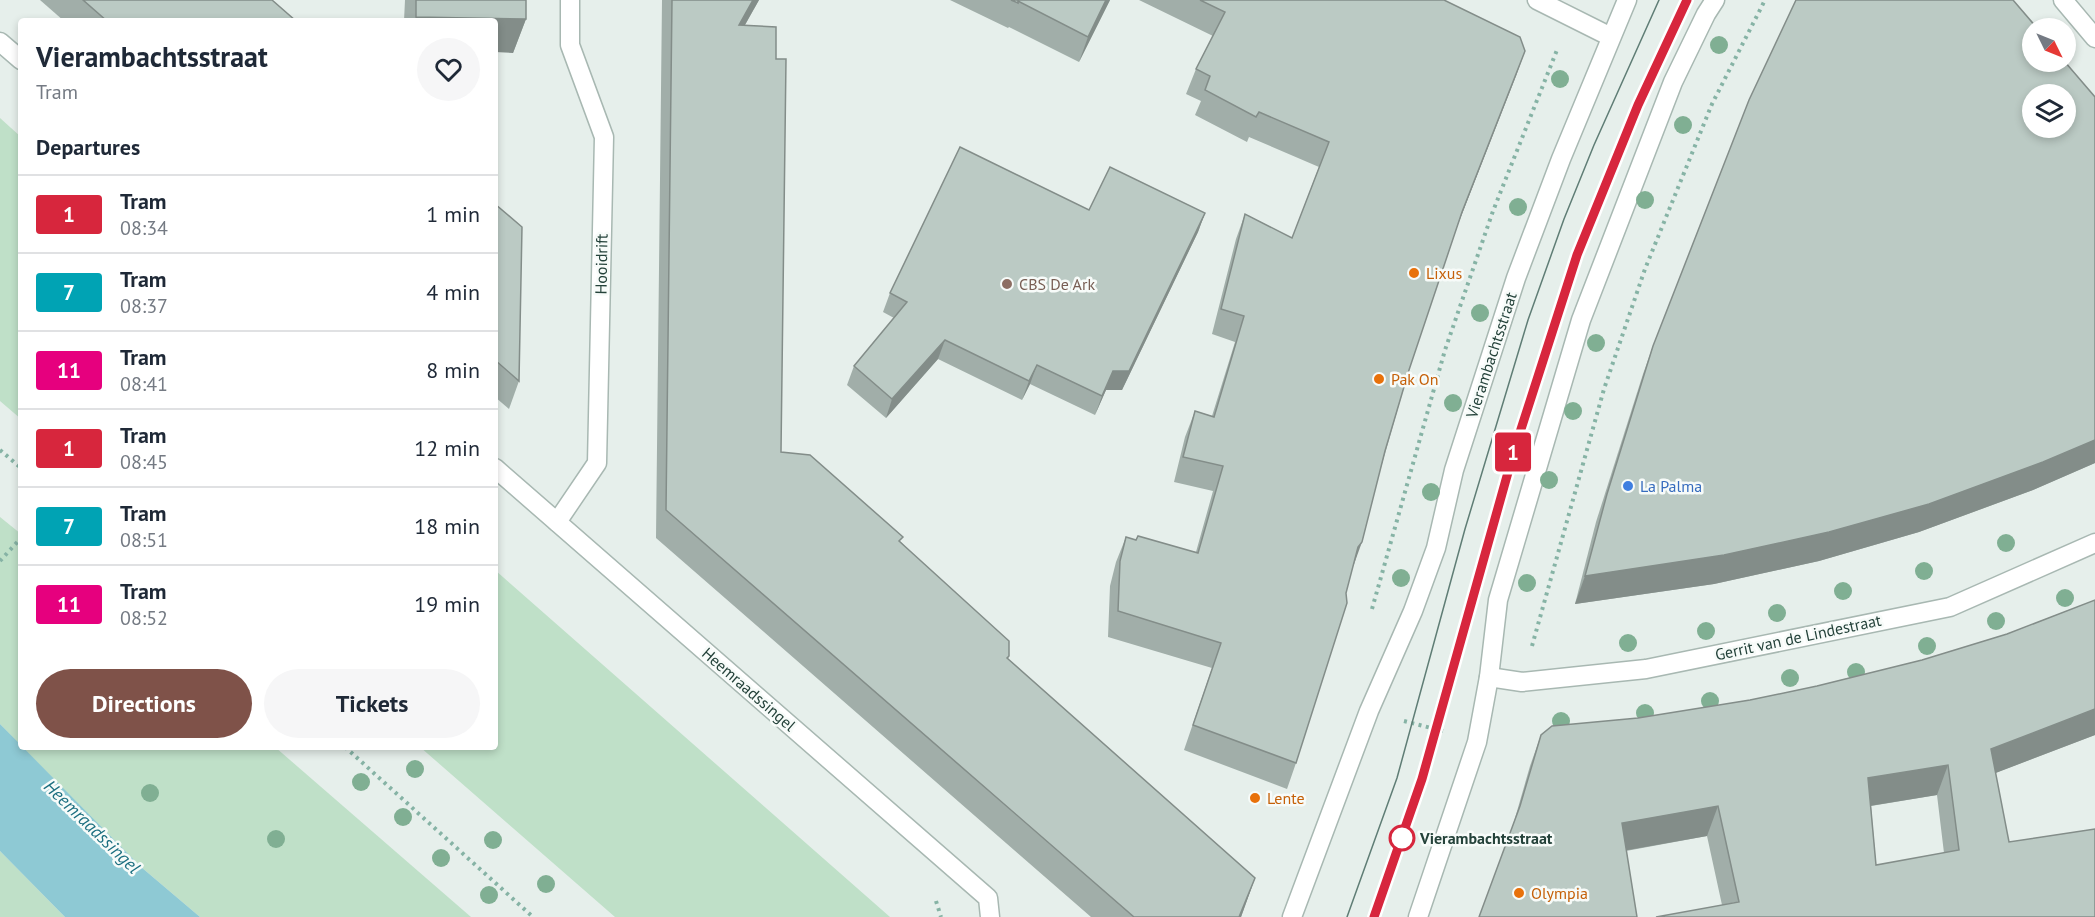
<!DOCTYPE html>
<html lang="en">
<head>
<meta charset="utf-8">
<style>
  body { margin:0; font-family:"PT Sans",sans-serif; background:#f6f6f7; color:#1f2937; height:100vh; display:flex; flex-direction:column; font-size:22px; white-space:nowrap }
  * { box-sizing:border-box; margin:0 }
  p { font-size:20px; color:#747a83 }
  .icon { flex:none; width:33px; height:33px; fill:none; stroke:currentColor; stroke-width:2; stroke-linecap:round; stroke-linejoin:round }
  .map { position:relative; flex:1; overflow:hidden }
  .details { position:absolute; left:18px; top:18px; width:480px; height:732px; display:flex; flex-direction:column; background:#fff; border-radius:6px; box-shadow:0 3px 9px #0003 }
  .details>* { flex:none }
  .badge { padding:0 12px; border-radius:4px; font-size:21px; line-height:39px }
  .needle { width:39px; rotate:133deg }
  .tools { position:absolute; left:2022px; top:18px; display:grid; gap:12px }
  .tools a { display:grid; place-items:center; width:54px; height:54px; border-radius:50%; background:#fff; box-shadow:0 3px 9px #0003; font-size:30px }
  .map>.badge { position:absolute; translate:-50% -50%; box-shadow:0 0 0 3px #fff }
  h2 { padding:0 18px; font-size:22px; line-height:54px }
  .round { display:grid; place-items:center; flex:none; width:63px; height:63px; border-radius:32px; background:#f6f6f7 }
  .overview { display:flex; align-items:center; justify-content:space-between; height:102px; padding:0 18px }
  h1 { font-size:28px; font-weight:700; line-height:45px }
  .cta { display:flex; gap:12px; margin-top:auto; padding:12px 18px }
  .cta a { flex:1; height:69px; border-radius:36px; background:#7f5249; color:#fff; font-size:24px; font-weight:700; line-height:69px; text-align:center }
  .cta a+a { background:#f6f6f7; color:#1f2937 }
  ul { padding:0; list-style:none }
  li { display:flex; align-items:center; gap:18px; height:78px; padding:0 18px; border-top:2px solid #e0e1e3 }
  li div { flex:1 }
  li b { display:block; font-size:22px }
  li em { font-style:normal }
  li .badge { min-width:66px; font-weight:700; text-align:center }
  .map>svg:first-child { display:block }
  .green { fill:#bfe0c8 }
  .water { fill:#8ec9d4 }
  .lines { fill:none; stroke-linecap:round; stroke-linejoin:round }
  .minor-casing { stroke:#a8b8b2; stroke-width:21 }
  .tertiary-casing { stroke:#a8b8b2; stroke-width:21 }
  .path { stroke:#86b3a5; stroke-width:4; stroke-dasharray:3 4.5; stroke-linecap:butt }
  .minor { stroke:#fff; stroke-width:18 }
  .tertiary { stroke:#fff; stroke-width:18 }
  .tram { stroke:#5f7d75; stroke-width:1.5 }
  .tree { fill:#80af93 }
  .wall { fill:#a1aea9; fill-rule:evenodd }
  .shaded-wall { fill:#838d89 }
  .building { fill:#bbcac4; stroke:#838d89; stroke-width:1.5; fill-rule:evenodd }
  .line-casing { stroke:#fff; stroke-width:14 }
  .line { stroke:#d7263d; stroke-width:9 }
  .food-dot { fill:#e8710a; stroke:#f7fbf9; stroke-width:2 }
  .education-dot { fill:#8d6e63; stroke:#f7fbf9; stroke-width:2 }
  .shop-dot { fill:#3f7fe0; stroke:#f7fbf9; stroke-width:2 }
  .stop-dot { fill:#fff; stroke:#d7263d; stroke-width:3 }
  .labels { text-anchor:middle; stroke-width:5; stroke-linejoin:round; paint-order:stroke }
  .street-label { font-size:16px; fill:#24423a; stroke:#f7fbf9 }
  .food-label { font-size:16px; fill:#c56008; stroke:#f7fbf9; text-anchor:start }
  .education-label { font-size:16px; fill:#785e54; stroke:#f7fbf9; text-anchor:start }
  .shop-label { font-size:16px; fill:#366cbe; stroke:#f7fbf9; text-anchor:start }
  .stop-label { font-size:16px; font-weight:bold; fill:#24423a; stroke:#f7fbf9; text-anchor:start }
  .water-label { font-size:18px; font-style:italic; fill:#1c6f80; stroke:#f7fbf9 }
</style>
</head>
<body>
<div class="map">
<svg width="2095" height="917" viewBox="0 0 2095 917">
  <rect width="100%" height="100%" fill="#e6efeb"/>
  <g class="green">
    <polygon points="0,118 21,137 21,419 0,401"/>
    <polygon points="0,517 21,534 21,746 0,724"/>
    <polygon points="495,570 890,917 615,917 420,747 495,747"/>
    <polygon points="22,747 275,747 471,917 200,917 141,867"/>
    <polygon points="0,851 65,917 0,917"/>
  </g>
  <polygon class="water" points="0,724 141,867 200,917 65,917 0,851"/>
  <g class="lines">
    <defs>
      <g id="minor">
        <polyline points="1537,0 1611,37"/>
        <polyline points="2063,0 2095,38"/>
        <polyline points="0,42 21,60"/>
        <polyline points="495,468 988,898 990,917"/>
        <polyline points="557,522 597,463 604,137 570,45 570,0"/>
        <polyline points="1489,677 1522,682 1646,669 1950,607 2095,543"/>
      </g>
      <g id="tertiary">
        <polyline points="1292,917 1369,711 1413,611 1436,548 1454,470 1516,278 1561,159 1627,0"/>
        <polyline points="1418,917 1477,742 1489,677 1498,600 1581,320 1673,82 1706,14 1715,0"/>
      </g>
    </defs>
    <use href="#minor" class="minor-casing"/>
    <use href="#tertiary" class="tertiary-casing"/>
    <g class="path">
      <polyline points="0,450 21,468"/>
      <polyline points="0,561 21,538"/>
      <polyline points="1372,609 1445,350 1493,211 1557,50"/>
      <polyline points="1532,646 1604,389 1645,269 1712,104 1765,0"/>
      <polyline points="1404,721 1443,731"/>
      <polyline points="345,747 533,917"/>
      <polyline points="936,901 941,917"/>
    </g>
    <use href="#minor" class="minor"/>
    <use href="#tertiary" class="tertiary"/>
    <g class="tram">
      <polyline points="1347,917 1397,778 1465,529 1528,320 1564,219 1594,145 1659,0"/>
      <path d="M 1374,917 C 1396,854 1420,792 1438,728 C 1464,635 1486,542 1514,450 C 1560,296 1615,144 1686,0"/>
    </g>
  </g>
  <g class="tree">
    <circle cx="1719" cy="45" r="9"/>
    <circle cx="1560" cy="79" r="9"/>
    <circle cx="1683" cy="125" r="9"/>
    <circle cx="1645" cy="200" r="9"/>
    <circle cx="1518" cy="207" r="9"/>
    <circle cx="1480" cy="313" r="9"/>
    <circle cx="1596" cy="343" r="9"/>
    <circle cx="1453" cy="403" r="9"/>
    <circle cx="1573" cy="411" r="9"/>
    <circle cx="1549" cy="480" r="9"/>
    <circle cx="1431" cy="492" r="9"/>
    <circle cx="2006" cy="543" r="9"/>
    <circle cx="1924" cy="571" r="9"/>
    <circle cx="1401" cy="578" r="9"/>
    <circle cx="1527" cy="583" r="9"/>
    <circle cx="1843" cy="591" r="9"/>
    <circle cx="2065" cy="598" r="9"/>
    <circle cx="1777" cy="613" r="9"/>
    <circle cx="1996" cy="621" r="9"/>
    <circle cx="1706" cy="631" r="9"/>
    <circle cx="1628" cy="643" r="9"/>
    <circle cx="1927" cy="646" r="9"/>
    <circle cx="1856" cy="672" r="9"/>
    <circle cx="1790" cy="678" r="9"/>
    <circle cx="1710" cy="701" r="9"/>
    <circle cx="1645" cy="713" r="9"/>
    <circle cx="1561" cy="721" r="9"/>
    <circle cx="415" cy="769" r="9"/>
    <circle cx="361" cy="782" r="9"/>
    <circle cx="150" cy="793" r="9"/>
    <circle cx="403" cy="817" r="9"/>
    <circle cx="276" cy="839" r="9"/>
    <circle cx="493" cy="840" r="9"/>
    <circle cx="441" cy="858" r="9"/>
    <circle cx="546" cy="884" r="9"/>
    <circle cx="489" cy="895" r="9"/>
  </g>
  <g class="wall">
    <polygon points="40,0 272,0 296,21 64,21"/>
    <polygon points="405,0 526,0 526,19 513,53 495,21 404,21"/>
    <polygon points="662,0 759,0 745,25 781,452 901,542 1009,656 1008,659 1255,878 1241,917 1091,917 656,538"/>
    <polygon points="950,0 1110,0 1079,62 1009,27 1008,28"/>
    <polygon points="1139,0 1444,0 1525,51 1458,224 1409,370 1296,763 1287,789 1184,750 1212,668 1108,637 1110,586 1116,562 1126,537 1136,540 1196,552 1213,491 1174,482 1185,437 1195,411 1212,416 1235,342 1212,334 1236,239 1245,214 1292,238 1319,167 1249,137 1247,142 1195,115 1201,101 1186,94 1196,69 1213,36"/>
    <polygon points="2095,97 2095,463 2033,490 1919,532 1819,561 1714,584 1575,604 1596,522 1643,374 1653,346"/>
    <polygon points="495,204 519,381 509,409 495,397"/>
    <polygon points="1089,210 1205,213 1198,232 1122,390 1106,390 1095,415 1030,384 1022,400 938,359 886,418 847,385 854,366 894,318 883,312 890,293"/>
    <path d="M 2095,600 L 2095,735 L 1995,773 L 2009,842 L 2095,829 L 1722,905 L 1707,836 L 1626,851 L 1511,832 L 1530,766 L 1541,735 L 1750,700 L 1817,686 L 1922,660 L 2007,634 ZM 1937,795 L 1944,853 L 1876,865 L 1871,806 Z"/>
  </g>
  <g class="shaded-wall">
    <polygon points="753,0 759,0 729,53 739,25"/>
    <polygon points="1106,0 1110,0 1079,62 1088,37"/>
    <polygon points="416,17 526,19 513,53 495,52 495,21 415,21"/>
    <polygon points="1525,51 1516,76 1453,237 1462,212"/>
    <polygon points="1205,213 1198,232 1122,390 1106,390 1095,415 1102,396 1113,371"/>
    <polygon points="945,340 938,359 886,418 892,399"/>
    <polygon points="1037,365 1030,384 1022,400 1029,381"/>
    <polygon points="2095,440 2095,463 2033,490 1919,532 1819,561 1714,584 1575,604 1585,576"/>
    <polygon points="1362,542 1353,567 1358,547"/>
    <polygon points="2095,709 2095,735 1980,779 1991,749"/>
    <polygon points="1948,765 1937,795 1857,808 1868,778"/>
    <polygon points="1718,806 1707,836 1611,853 1622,823"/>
    <polygon points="1255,878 1245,906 1241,917 1239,917"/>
  </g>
  <g class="building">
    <polygon points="83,0 272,0 296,21 107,21"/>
    <polygon points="416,0 526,0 526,19 416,17"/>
    <polygon points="672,0 753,0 739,25 776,27 776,59 786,59 781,452 810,455 903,537 899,541 1009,641 1009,656 1007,658 1255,878 1239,917 1134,917 666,510"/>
    <polygon points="1011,0 1106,0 1088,37 1018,1 1018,3"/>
    <polygon points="1200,0 1444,0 1520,37 1525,51 1462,212 1409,370 1385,451 1362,542 1358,547 1346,593 1347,603 1296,763 1193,725 1221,643 1118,611 1120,561 1126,537 1136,540 1138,536 1198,553 1223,466 1183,457 1195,411 1214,417 1244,316 1221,309 1245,214 1292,238 1329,142 1259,112 1256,117 1205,90 1210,76 1196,69 1225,12"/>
    <path d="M 1796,0 L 2013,0 L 2037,28 L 2032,28 L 2032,62 L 2065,62 L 2095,97 L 2095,440 L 2043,462 L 1929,504 L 1829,532 L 1724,555 L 1585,576 L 1607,494 L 1653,346 L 1749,100 ZM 2032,94 L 2066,94 L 2066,128 L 2032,128 Z"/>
    <polygon points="960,147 1089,210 1110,167 1205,213 1129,371 1113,371 1102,396 1037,365 1029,381 945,340 892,399 854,366 907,302 890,293"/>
    <polygon points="495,204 522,227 519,381 495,360"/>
    <path d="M 2095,600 L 2095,709 L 1991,749 L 2009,842 L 2095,829 L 2095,917 L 1656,917 L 1739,902 L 1718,806 L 1622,823 L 1637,917 L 1479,917 L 1520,806 L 1541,735 L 1552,726 L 1638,718 L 1750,700 L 1817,686 L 1922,660 L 2007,634 ZM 1948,765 L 1959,850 L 1876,865 L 1868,778 Z"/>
  </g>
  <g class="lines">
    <defs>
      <polyline id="line" points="1374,917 1422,779 1514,451 1577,255 1638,105 1687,0"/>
    </defs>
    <use href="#line" class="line-casing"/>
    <use href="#line" class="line"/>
  </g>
  <g class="food-dot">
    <circle cx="1414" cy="273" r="6"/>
    <circle cx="1379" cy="379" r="6"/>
    <circle cx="1255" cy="798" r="6"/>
    <circle cx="1519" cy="893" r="6"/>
  </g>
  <circle class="education-dot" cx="1007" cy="284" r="6"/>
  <circle class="shop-dot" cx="1628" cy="486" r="6"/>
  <circle class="stop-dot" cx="1402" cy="838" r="12"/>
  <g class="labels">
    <g class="street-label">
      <text transform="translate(601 264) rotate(-89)" y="6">Hooidrift</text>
      <text transform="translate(1491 355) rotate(-72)" y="6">Vierambachtsstraat</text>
      <text transform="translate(1798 637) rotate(-12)" y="6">Gerrit van de Lindestraat</text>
      <text transform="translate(749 689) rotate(41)" y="6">Heemraadssingel</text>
    </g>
    <g class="food-label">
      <text x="1426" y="279">Lixus</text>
      <text x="1391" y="385">Pak On</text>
      <text x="1267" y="804">Lente</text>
      <text x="1531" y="899">Olympia</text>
    </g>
    <g class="education-label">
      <text x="1019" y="290">CBS De Ark</text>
    </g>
    <g class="shop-label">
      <text x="1640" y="492">La Palma</text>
    </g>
    <g class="stop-label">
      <text x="1420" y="844">Vierambachtsstraat</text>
    </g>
    <g class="water-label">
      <text transform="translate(92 827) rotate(44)" y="6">Heemraadssingel</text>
    </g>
  </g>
</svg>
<div class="tools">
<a><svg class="needle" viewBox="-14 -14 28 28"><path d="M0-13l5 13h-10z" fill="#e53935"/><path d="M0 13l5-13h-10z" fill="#747a83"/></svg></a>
<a><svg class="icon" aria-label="layers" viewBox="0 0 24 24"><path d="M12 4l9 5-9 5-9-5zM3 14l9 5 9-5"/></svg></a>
</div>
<b class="badge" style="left:1513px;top:452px;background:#d7263d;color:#fff">1</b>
<section class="details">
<div class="overview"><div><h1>Vierambachtsstraat</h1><p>Tram</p></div><a class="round"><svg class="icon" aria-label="heart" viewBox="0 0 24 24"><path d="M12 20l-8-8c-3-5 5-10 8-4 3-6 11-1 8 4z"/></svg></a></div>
<h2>Departures</h2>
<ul>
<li><span class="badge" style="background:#d7263d;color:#fff">1</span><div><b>Tram</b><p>08:34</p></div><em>1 min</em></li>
<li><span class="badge" style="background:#00a3b4;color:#fff">7</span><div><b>Tram</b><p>08:37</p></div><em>4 min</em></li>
<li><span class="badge" style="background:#e6007e;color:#fff">11</span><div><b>Tram</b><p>08:41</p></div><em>8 min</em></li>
<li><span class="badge" style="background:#d7263d;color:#fff">1</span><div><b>Tram</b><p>08:45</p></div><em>12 min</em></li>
<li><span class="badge" style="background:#00a3b4;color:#fff">7</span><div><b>Tram</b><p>08:51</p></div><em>18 min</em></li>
<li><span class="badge" style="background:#e6007e;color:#fff">11</span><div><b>Tram</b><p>08:52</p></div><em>19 min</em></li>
</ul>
<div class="cta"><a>Directions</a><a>Tickets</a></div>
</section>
</div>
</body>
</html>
